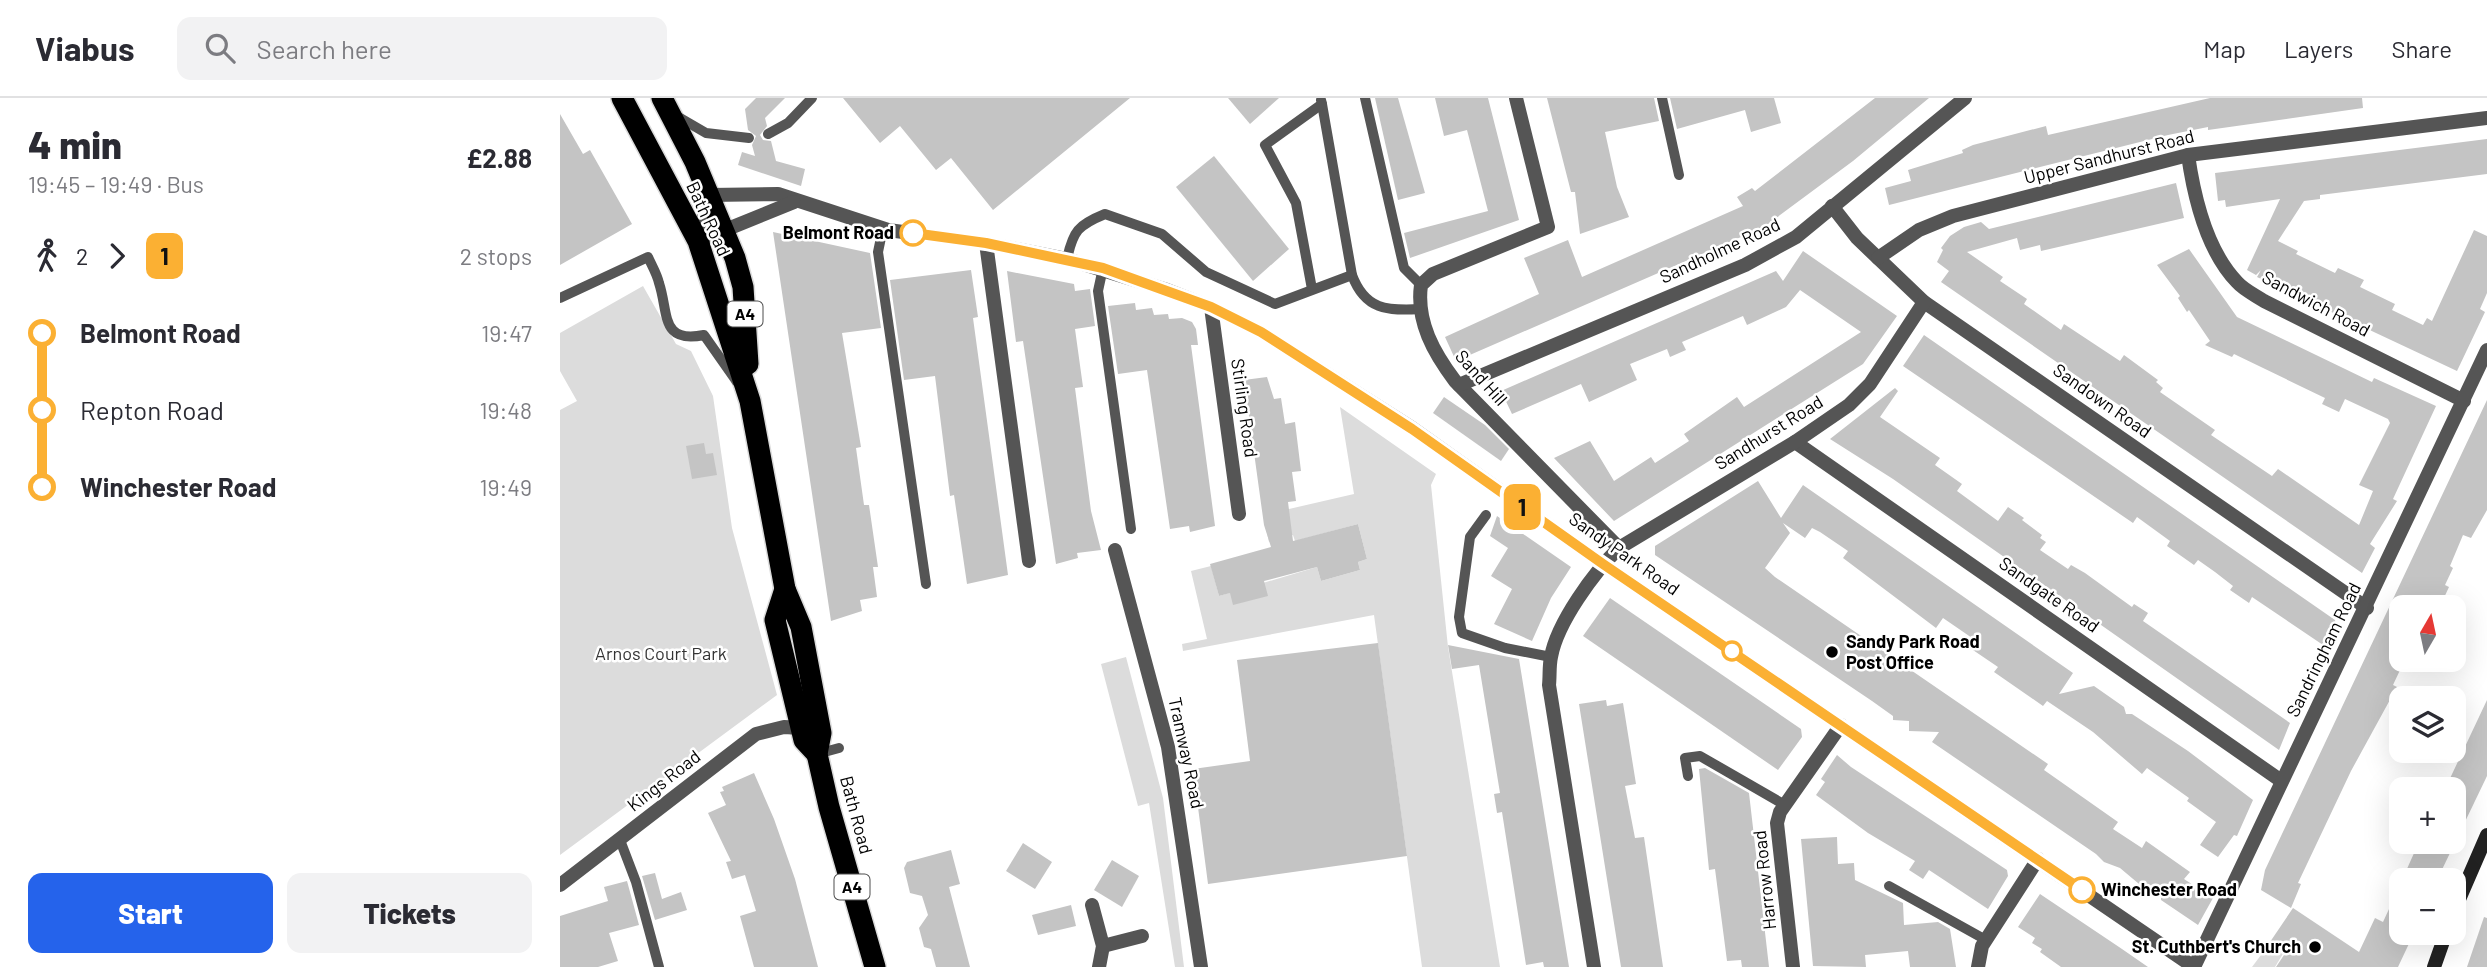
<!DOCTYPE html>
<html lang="en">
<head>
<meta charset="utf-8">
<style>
  body { margin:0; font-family:Barlow,sans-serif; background:#f2f2f3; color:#2b2b33; height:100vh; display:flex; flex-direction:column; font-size:26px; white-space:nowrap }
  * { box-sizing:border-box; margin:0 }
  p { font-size:23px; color:#7c7c81 }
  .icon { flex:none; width:38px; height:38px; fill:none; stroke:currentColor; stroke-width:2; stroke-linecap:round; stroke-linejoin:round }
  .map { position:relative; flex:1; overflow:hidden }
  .side { display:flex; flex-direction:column; background:#fff; width:560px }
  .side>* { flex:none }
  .badge { padding:0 14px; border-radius:10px; font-size:24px; line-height:46px }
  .needle { width:46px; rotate:9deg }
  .tools { position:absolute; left:1829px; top:497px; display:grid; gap:14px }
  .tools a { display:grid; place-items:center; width:77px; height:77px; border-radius:14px; background:#fff; box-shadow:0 7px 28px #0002; font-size:35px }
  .map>.badge { position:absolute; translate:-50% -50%; box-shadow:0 0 0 4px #fff }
  .legs { display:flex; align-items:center; gap:10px; height:77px; padding:0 28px; font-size:23px }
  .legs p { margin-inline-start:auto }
  .head { display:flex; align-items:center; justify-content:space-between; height:119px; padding:0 28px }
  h1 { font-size:38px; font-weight:800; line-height:52px }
  .cta { display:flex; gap:14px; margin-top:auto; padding:14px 28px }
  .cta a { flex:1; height:80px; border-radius:14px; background:#2563eb; color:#fff; font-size:28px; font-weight:800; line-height:80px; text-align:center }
  .cta a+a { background:#f2f2f3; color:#2b2b33 }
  ul { padding:0 28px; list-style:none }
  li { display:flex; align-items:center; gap:24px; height:77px; font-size:26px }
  li i { display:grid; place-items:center; width:10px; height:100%; margin:0 9px; background:currentColor }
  li i::after { content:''; width:18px; height:18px; margin:-9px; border:5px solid; border-radius:50%; background:#fff }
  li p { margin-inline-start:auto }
  li:first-child i { background:linear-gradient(#0000 50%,currentColor 0) }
  li:last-child i { background:linear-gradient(currentColor 50%,#0000 0) }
  header { display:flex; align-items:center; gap:42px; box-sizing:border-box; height:98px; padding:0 35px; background:#fff; border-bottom:2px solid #e1e1e2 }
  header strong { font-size:33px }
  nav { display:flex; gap:38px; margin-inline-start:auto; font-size:24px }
  .search { width:490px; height:63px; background:#f2f2f3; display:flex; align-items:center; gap:18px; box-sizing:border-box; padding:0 24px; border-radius:14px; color:#7c7c81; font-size:26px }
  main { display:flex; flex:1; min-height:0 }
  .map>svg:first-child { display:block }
  .green { fill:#dcdcdc }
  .building { fill:#c4c4c4 }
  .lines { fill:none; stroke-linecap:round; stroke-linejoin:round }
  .highway-casing { stroke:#dbdbdb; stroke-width:24 }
  .lane { stroke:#555; stroke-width:10 }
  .street { stroke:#555; stroke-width:14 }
  .secondary { stroke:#222; stroke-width:14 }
  .highway { stroke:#000; stroke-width:21 }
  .line-1-casing { stroke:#fff; stroke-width:16 }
  .line-1 { stroke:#fbb033; stroke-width:10 }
  .stop-1-dot { fill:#fff; stroke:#fbb033; stroke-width:3.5 }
  .poi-dot { fill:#000; stroke:#fff; stroke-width:2.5 }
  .labels { text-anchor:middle; stroke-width:5; stroke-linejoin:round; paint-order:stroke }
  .shield { fill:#fff; stroke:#4c4c4c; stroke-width:2 }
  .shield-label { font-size:16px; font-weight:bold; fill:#000 }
  .street-label { font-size:18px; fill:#000; stroke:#fff }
  .stop-label { font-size:18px; font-weight:bold; fill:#000; stroke:#fff; text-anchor:end }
  .poi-label { font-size:18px; font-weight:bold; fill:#000; stroke:#fff; text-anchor:start }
  .park-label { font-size:18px; fill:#333; stroke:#fff }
</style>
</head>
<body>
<header>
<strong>Viabus</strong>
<div class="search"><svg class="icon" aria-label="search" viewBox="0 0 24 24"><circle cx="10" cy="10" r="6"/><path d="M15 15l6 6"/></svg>Search here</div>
<nav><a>Map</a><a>Layers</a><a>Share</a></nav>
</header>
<main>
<section class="side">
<div class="head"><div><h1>4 min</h1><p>19:45 – 19:49 · Bus</p></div><b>£2.88</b></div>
<div class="legs"><svg class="icon" aria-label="walk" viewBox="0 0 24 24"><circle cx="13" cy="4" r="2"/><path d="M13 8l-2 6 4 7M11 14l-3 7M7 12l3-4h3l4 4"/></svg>2<svg class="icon" aria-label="forward" viewBox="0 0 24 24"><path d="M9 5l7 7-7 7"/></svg><b class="badge" style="background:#fbb033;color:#111">1</b><p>2 stops</p></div>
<ul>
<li><i style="color:#fbb033"></i><b>Belmont Road</b><p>19:47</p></li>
<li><i style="color:#fbb033"></i><span>Repton Road</span><p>19:48</p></li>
<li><i style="color:#fbb033"></i><b>Winchester Road</b><p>19:49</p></li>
</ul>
<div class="cta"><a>Start</a><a>Tickets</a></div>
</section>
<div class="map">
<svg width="1927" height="869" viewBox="0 0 1927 869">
  <rect width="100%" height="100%" fill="#fff"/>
  <g class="green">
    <polygon points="83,188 116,246 131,253 153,298 172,430 217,597 0,757 0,312 17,303 0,273 0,235"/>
    <polygon points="780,309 876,376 871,387 888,549 940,869 862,869 814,517 623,553 622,546 647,541 631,473 651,468 659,498 757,469 761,483 800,472 798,464 807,461 798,426 735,443 733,437 709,444 703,417 794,396"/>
    <polygon points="566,559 603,700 624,869 615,869 589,705 578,708 541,566"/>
    <polygon points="1710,845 1724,854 1715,869 1692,869"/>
  </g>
  <g class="building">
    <polygon points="196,0 225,0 205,20 207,28 200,37 203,42 211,43 216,63 245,71 241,88 178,67 182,54 195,58 192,47 196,38 188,32 185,11"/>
    <polygon points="283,0 570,0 433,112 391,60 376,72 340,28 320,45"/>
    <polygon points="668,0 719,0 690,26"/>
    <polygon points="815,0 838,0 865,95 838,102"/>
    <polygon points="875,0 928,0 959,122 850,160 844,135 928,113 907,32 884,38"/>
    <polygon points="987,0 1094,0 1099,23 1045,34 1057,89 1069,119 1020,136 1015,94 1011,94"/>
    <polygon points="1110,0 1214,0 1221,25 1191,34 1185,12 1117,31"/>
    <polygon points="1315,0 1369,0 1293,63 1204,129 896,263 885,239 979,196 964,160 1008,142 1022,179 1183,108 1177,99 1192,90 1195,93"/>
    <polygon points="1650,0 1802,0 1803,10 1648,32 1648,29 1608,37 1329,107 1325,90 1351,83 1348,72 1403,55 1402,52 1413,47 1486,28 1488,37"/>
    <polygon points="0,16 23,56 30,52 72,126 0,167"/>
    <polygon points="1927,41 1927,76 1760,97 1760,101 1744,103 1718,143 1738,153 1736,156 1775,175 1778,170 1804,182 1800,189 1835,206 1832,212 1863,227 1867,220 1872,223 1914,132 1927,138 1927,195 1920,211 1925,214 1897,273 1697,179 1701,172 1696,177 1687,172 1720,101 1666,109 1665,102 1658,103 1655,75"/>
    <polygon points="654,58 729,151 693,183 616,89"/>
    <polygon points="1616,85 1624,120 1481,153 1480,147 1460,152 1457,140 1407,154 1443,179 1440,183 1467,201 1464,206 1501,232 1504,226 1560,263 1564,257 1598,282 1596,284 1603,290 1600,294 1655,332 1651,337 1712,378 1718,371 1799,427 1813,393 1799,387 1830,325 1828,321 1785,301 1779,314 1762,306 1765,300 1674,256 1672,259 1645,247 1650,243 1629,212 1627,214 1618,200 1620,198 1597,167 1629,151 1677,219 1812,284 1814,280 1876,308 1833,401 1837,403 1810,446 1815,450 1802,475 1381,184 1389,173 1377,164 1383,152 1381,150 1390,138 1404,129 1421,124 1429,131"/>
    <polygon points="213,134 310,155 321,230 282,235 301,349 296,350 304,407 309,407 318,469 313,469 317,499 300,502 302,513 271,523"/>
    <polygon points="1243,153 1337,218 1303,266 1054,423 994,360 1030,343 1054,383 1091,359 1095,365 1129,343 1124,336 1177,299 1184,309 1301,234 1240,192 1226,209 1187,227 1183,218 1122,244 1126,252 1110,259 1107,251 1070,266 1077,282 1029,304 1021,286 952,316 941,293 1216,173 1223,183"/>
    <polygon points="411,172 418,219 413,220 448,477 407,486 394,397 390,398 375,278 344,282 330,182"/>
    <polygon points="447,173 514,186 515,193 530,191 535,228 515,231 523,289 515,290 531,413 541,452 517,455 518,460 496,466 463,243 456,244"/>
    <polygon points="575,205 576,212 592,210 594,217 608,216 609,221 622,220 632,224 636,231 638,247 631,247 655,428 630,434 629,428 610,431 587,272 558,276 548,208"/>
    <polygon points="1364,237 1775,522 1776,528 1766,549 1692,499 1689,505 1670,492 1673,488 1655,474 1638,462 1634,467 1607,448 1610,443 1577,419 1573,425 1343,268"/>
    <polygon points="707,279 714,301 721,300 725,326 735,324 741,373 732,374 736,403 728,404 733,443 798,426 807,461 798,464 800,472 761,483 757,469 704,483 708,498 673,507 670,495 659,498 650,466 711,449 704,427 684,282"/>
    <polygon points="1335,290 1338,293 1320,319 1380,360 1375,367 1402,386 1397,393 1438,423 1448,409 1464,420 1462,422 1482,437 1480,440 1486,444 1480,452 1508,471 1511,467 1525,475 1572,509 1574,506 1588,515 1583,523 1730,625 1719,652 1333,381 1270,341"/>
    <polygon points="884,299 925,327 949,351 941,363 873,315"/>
    <polygon points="1927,302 1927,412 1911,440 1903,437 1890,468 1893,470 1885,487 1889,489 1882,504 1871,499 1866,509 1841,509 1841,570 1833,587 1837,589 1791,673 1738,785 1741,786 1731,810 1701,792 1705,772"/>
    <polygon points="144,345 146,356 153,355 157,377 132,381 126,348"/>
    <polygon points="1198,383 1221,420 1243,387 1513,575 1499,596 1534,588 1564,609 1566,616 1572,616 1628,653 1693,702 1677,738 1674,737 1658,759 1640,747 1656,724 1627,703 1629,700 1587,670 1582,676 1533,634 1487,603 1483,608 1434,574 1438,569 1410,550 1415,542 1383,520 1376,530 1283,460 1288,453 1260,434 1252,430 1245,440 1223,425 1230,435 1205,470 1215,479 1488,666 1484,672 1558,724 1553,731 1582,750 1586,743 1630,774 1624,781 1653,800 1638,827 1601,802 1601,787 1585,791 1560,770 1544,764 1536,756 1372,644 1379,634 1349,633 1349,623 1333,622 1333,618 1312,603 1095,457 1095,448"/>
    <polygon points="937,418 1011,469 991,500 972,543 934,526 952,491 931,478 948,450 930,438"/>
    <polygon points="1050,500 1241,631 1242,639 1218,672 1023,538"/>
    <polygon points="818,545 847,758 648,786 633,671 690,663 677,562"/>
    <polygon points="888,547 959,561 1009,869 984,869 983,864 966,867 942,714 937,715 934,696 940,695 919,567 892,571"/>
    <polygon points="1046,602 1047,608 1063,605 1076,686 1065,688 1075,740 1084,739 1103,869 1061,869 1019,606"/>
    <polygon points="1927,602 1927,678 1877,782 1842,782 1859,744 1894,744 1894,691 1885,691"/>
    <polygon points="1277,657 1291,669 1447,772 1448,778 1428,811 1369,772 1363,781 1349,772 1355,763 1308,735 1256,697 1265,684 1261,681"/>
    <polygon points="1145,670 1189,695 1209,869 1182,869 1181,862 1167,863 1155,771 1149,772 1139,671"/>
    <polygon points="194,675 214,721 235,781 258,869 194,869 180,818 196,813 185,777 172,781 166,764 171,763 148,715 166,707 160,694 164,693 162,689"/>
    <polygon points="1277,739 1278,766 1294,765 1295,782 1343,805 1344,827 1378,824 1390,831 1396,869 1350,869 1348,853 1305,857 1306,869 1253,868 1241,741"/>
    <polygon points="463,745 492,764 475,791 446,773"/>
    <polygon points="391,752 400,786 389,789 410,869 376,869 371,851 364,849 359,830 368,817 362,798 350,795 344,770 347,764"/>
    <polygon points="552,762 579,778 562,809 534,792"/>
    <polygon points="95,775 102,801 121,794 127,812 95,822 82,778"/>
    <polygon points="67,783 79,827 49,835 58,863 38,869 0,869 0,818 48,803 44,789"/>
    <polygon points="1841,785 1841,835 1854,835 1838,869 1716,869 1726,854 1710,844 1733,810 1799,854 1815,820 1823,824"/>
    <polygon points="1480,796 1562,851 1588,869 1501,869 1480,854 1482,851 1472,845 1475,840 1458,829"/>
    <polygon points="511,807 516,828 478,837 472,817"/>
    <polygon points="1924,819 1927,820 1927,869 1907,869"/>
  </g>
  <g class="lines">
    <defs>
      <g id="highway">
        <polyline points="62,0 138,143 190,303 225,491 241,529 261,635 257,656 269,709 315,869"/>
        <polyline points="102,0 135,64 175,160 183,189 188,266"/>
        <polyline points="225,491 215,522 244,642 257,656"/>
      </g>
    </defs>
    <use href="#highway" class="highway-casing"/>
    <g class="lane">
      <polyline points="805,0 844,170 861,187"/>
      <polyline points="1102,0 1119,77"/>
      <path d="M 762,6 L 792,177 C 805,212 827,213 861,211"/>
      <polyline points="115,17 146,35 189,40"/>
      <polyline points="208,36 228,25 252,0"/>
      <polyline points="323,130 318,154 366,486"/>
      <path d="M 507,161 C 513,133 518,127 545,116 L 602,136 L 646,174 L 715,206 L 792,177"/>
      <polyline points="543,170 538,193 571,431"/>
      <polyline points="752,191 736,105 705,47 762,6 761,2"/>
      <path d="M 0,200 L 88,159 C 92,168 97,176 99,185 C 109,215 100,246 144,237 L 177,284"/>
      <polyline points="926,417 910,439 899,519 902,535 945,550 991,559"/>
      <polyline points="257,656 279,650"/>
      <polyline points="1128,678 1125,660 1140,658 1225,707"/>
      <polyline points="60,742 76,784 99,869"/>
      <polyline points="1329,788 1426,842"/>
    </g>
    <g class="street">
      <path d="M 956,0 L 988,129 L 873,176 L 861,187 C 856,224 874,255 895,283 L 1059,450"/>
      <path d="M 1628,57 C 1634,99 1647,153 1677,184 C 1684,192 1695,197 1704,203 L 1904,303"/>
      <polyline points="1272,108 1297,140 1364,204 1807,510"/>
      <polyline points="138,143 149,97 218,96 328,132 426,145 507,161 607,192 651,209 701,234 852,330 1043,466 1634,869"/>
      <polyline points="138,143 234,104"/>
      <polyline points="426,145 469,463"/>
      <polyline points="1318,160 1359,132 1393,118 1628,57 1927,20"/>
      <polyline points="651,209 679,416"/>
      <polyline points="899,287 1185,167 1236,139 1405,0"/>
      <polyline points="1235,344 1720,682"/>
      <polyline points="555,452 608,649 641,869"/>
      <polyline points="0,787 196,636 224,629 241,630"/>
      <polyline points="532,807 543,848 539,869"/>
      <polyline points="543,848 582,838"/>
      <path d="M 1034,869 L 989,587 C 990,578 989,568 991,559 C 997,525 1034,474 1059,450 L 1235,344 L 1289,307 L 1310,286 L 1364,204"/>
      <polyline points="1233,869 1217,725 1220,714 1281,627"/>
      <polyline points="1418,869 1422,848 1478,761"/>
      <polyline points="1634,869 1927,252"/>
    </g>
    <g class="secondary">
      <polyline points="1894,813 1927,737"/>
      <polyline points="1874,869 1886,835"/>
    </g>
    <use href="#highway" class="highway"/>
  </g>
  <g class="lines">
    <defs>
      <polyline id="line-1" points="353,135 426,145 543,170 651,209 701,234 852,331 1043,466 1522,792"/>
    </defs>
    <use href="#line-1" class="line-1-casing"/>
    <use href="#line-1" class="line-1"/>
  </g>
  <g class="stop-1-dot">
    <circle cx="353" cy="135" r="12"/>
    <circle cx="1172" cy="553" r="9"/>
    <circle cx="1522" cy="792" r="12"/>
  </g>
  <g class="poi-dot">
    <circle cx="1272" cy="554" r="7"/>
    <circle cx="1755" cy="849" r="7"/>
  </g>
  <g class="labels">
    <g class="shield">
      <rect x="167.5" y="203.5" width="35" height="25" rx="5"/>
      <rect x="274.5" y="776.5" width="35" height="25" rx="5"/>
    </g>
    <g class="shield-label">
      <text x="185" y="222">A4</text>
      <text x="292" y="795">A4</text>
    </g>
    <g class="street-label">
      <text transform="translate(1549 59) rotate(-14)" y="6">Upper Sandhurst Road</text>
      <text transform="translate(148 121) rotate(65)" y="6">Bath Road</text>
      <text transform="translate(1160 153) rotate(-25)" y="6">Sandholme Road</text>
      <text transform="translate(1756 206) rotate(28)" y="6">Sandwich Road</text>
      <text transform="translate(921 280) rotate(48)" y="6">Sand Hill</text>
      <text transform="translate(1542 303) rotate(35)" y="6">Sandown Road</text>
      <text transform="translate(684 310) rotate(82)" y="6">Stirling Road</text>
      <text transform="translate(1209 335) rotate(-32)" y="6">Sandhurst Road</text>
      <text transform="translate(1064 456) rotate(35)" y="6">Sandy Park Road</text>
      <text transform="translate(1489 497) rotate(35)" y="6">Sandgate Road</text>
      <text transform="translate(1764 552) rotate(-64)" y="6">Sandringham Road</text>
      <text transform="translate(626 655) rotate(78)" y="6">Tramway Road</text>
      <text transform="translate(104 683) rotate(-38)" y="6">Kings Road</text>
      <text transform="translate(296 717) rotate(75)" y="6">Bath Road</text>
      <text transform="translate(1205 782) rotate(-96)" y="6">Harrow Road</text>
    </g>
    <g class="stop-label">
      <text x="334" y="141">Belmont Road</text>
      <text x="1541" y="798" text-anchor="start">Winchester Road</text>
    </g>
    <g class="poi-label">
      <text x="1286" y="550">Sandy Park Road<tspan x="1286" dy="21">Post Office</tspan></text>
      <text x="1741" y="855" text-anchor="end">St. Cuthbert's Church</text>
    </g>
    <g class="park-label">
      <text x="101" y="562">Arnos Court Park</text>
    </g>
  </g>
</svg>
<div class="tools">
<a><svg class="needle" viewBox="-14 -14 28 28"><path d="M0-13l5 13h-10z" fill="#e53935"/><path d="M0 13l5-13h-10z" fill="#7c7c81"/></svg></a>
<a><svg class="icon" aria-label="layers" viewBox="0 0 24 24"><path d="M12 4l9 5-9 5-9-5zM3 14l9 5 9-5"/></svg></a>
<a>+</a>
<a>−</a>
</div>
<b class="badge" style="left:962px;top:409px;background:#fbb033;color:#111">1</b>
</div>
</main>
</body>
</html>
